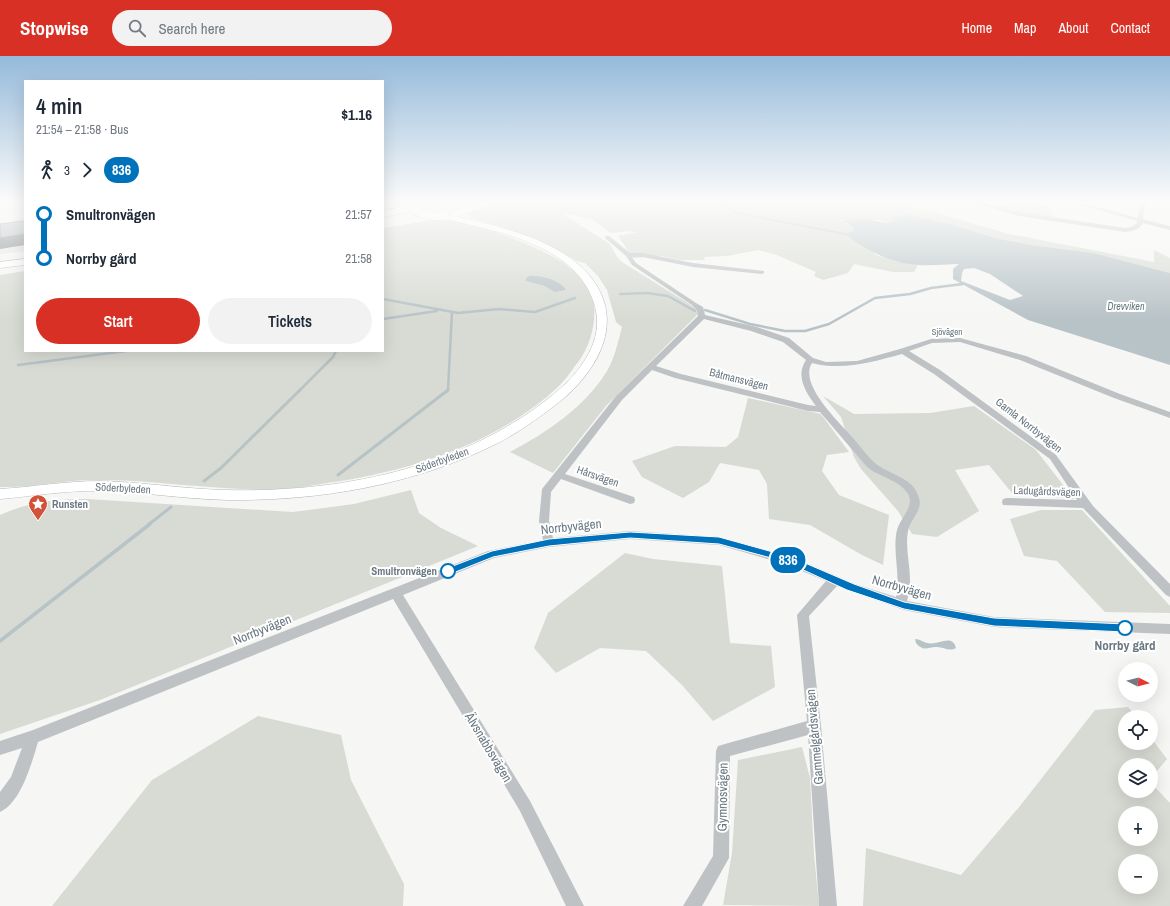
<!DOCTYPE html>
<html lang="en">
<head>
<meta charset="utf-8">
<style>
  body { margin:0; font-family:"Archivo Narrow",sans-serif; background:#f2f2f3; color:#1f2937; height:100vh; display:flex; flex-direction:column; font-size:15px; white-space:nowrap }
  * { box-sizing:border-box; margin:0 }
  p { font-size:13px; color:#747a83 }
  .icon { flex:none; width:22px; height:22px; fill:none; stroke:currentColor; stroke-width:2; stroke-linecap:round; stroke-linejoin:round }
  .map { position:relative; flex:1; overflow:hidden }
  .sheet { position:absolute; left:24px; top:24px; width:360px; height:272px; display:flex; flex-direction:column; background:#fff; border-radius:0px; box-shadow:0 4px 16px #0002 }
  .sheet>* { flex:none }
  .badge { padding:0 8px; border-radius:13px; font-size:14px; line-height:26px }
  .needle { width:26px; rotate:96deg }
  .controls { position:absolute; left:1118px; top:606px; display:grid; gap:8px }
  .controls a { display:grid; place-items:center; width:40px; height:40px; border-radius:50%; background:#fff; box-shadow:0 4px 16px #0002; font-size:20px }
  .map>.badge { position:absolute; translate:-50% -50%; box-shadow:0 0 0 2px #fff }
  .legs { display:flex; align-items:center; gap:6px; height:44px; padding:0 12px; font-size:13px }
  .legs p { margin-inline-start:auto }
  .headline { display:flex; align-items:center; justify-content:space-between; height:68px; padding:0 12px }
  h1 { font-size:22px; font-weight:600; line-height:30px }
  .action { display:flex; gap:8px; margin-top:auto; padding:8px 12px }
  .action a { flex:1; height:46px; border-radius:24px; background:#d93025; color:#fff; font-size:16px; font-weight:600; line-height:46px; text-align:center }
  .action a+a { background:#f2f2f3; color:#1f2937 }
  ul { padding:0 12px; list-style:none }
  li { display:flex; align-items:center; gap:14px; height:44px; font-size:15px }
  li i { display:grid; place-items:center; width:6px; height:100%; margin:0 5px; background:currentColor }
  li i::after { content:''; width:10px; height:10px; margin:-5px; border:3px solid; border-radius:50%; background:#fff }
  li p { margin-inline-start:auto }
  li:first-child i { background:linear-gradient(#0000 50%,currentColor 0) }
  li:last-child i { background:linear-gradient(currentColor 50%,#0000 0) }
  header { display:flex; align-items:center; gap:24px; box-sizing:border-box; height:56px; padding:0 20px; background:#d93025; color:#fff }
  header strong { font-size:19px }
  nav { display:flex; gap:22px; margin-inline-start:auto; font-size:14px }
  .search { width:280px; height:36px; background:#f2f2f3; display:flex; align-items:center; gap:10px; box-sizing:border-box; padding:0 14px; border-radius:22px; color:#747a83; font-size:15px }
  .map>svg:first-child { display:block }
  .built { fill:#e4e5e4 }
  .green { fill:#d7dbd3; fill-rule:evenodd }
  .water { fill:#b8c3c7; fill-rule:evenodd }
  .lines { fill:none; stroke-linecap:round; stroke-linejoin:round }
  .stream-far3 { stroke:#b8c3c7; stroke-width:2 }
  .stream-far2 { stroke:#b8c3c7; stroke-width:2.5 }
  .stream-far1 { stroke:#b8c3c7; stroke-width:3 }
  .stream { stroke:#b8c3c7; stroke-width:3.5 }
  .secondary-casing { stroke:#b1b6ba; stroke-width:1 }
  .highway-casing { stroke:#b2b5b8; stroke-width:1 }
  .street { fill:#bec2c5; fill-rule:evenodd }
  .secondary { fill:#fff; fill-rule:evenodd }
  .highway { fill:#fff; fill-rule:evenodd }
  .secondary-bridge-casing { stroke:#b1b6ba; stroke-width:9; stroke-linecap:butt }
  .secondary-bridge { stroke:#fff; stroke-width:8 }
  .shaded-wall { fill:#767a7e }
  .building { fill:#a8afb4; stroke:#767a7e }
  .line-1 { fill:#0072bc; stroke:#fff }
  .stop-1-dot { fill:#fff; stroke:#0072bc; stroke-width:2 }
  .labels { text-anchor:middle; stroke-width:4; stroke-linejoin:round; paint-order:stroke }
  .far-street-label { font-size:9px; fill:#697882; stroke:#fff }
  .far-water-label { font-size:10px; font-style:italic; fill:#64797e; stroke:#fff }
  .street-label { font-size:11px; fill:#697882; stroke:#fff }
  .poi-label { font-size:11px; font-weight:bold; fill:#697882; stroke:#fff; text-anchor:start }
  .stop-label { font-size:11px; font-weight:bold; fill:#697882; stroke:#fff; text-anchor:end }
  .near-street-label { font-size:13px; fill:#697882; stroke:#fff }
  .near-stop-label { font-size:13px; font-weight:bold; fill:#697882; stroke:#fff }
</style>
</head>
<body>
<header>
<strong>Stopwise</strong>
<div class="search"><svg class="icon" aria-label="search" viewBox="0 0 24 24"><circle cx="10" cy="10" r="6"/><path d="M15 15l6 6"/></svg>Search here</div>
<nav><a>Home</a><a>Map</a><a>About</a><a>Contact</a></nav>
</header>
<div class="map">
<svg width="1170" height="850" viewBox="0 0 1170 850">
  <rect width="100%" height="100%" fill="#f6f6f4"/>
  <polygon class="built" points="25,161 25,195 0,198 0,169"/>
  <g class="green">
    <path d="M 508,144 L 899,146 L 1009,178 L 1154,206 L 1154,194 L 1170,202 L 1170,217 L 1094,197 L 1031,189 L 995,182 L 950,168 L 906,158 L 891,161 L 897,164 C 889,169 884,164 875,164 C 865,165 855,166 845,167 L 854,171 L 854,175 L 846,178 L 878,200 L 918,209 L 914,216 L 893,216 L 854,208 L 848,217 L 823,224 L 814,220 L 816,216 L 777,199 L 758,194 L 727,200 L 704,201 L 705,204 L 680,204 L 661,200 L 633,202 L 618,180 L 637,176 L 628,175 L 611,177 L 592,163 L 561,157 L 610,188 L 617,201 L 622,206 L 691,249 L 697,253 L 698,258 L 606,350 L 553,417 L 510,396 C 546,377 585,351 607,315 C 615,301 618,286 622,271 L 616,266 L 607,234 L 598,220 L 585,207 L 577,205 L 552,191 L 512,174 L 472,162 L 468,159 L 470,156 Z"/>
    <polygon points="1014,145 1039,145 1039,148 1052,153 1051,157 1055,163 1000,154"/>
    <path d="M 440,163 C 472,165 556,194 578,219 C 585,228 592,238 594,249 C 596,270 589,294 575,310 C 570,317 565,324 559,330 C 499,387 408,416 327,427 C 313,429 299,432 285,433 C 223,436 161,424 99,424 C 66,423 33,432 0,431 L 0,219 L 25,215 L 25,295 L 383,295 L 383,172 Z"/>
    <polygon points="823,340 854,358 930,357 974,350 1036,394 1074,443 1012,437 989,409 955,414 979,455 937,481 912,478 898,455 861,413 854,401 841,361"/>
    <polygon points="748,342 821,358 849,396 827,399 822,415 839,439 889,459 883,509 862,499 810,469 769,463 767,428 759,414 720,407 709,426 683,442 642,421 632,405 675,390 726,391 738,381"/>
    <path d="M 411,434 L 419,457 L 441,472 L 478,490 L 100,644 L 0,678 L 0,459 C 28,446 56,443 87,443 L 293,456 L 354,448 Z"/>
    <polygon points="1041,454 1082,454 1170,550 1170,557 1105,556 1057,505 1024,500 1010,463"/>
    <polygon points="625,497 653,503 722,510 730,587 771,590 775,631 713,665 682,629 646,595 600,592 556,617 534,592 548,557"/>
    <path d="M 1128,651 L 1136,661 L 1125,661 L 1125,687 L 1151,687 L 1151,682 L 1167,703 L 1151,722 L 1151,709 L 1125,709 L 1125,735 L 1151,735 L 1151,727 L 1170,747 L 1170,850 L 863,850 L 866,792 L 961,819 L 1020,750 L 1095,654 ZM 1125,757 L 1151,757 L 1151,783 L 1125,783 ZM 1125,805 L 1151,805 L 1151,831 L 1125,831 Z"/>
    <polygon points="258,660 341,679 351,724 404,828 403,850 52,850 152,724"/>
    <polygon points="802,691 810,722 814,798 819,850 723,849 732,797 738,704"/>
  </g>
  <g class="water">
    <path d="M 906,158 L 950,168 L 995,182 L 1031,189 L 1094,197 L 1170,217 L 1170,309 L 1028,264 L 953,223 L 953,213 L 959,208 C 946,208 932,210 919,209 C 891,207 866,195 845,178 L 854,175 L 854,172 L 844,165 L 864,163 L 887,167 L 897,164 L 891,161 ZM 974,212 L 990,218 L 1023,240 L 1010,244 L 961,225 L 962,217 L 964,213 Z"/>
    <path d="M 529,220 C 541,219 557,224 565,232 L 565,234 L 555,236 L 545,230 L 526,225 L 526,222 Z"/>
    <path d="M 915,583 C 920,583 923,586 927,587 C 938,590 952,577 956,592 C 949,596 944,591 937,591 C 929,590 924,597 916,587 Z"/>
  </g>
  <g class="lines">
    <g class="stream-far3">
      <polyline points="715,144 736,157 845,178"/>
      <polyline points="955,229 963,228"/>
    </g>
    <g class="stream-far2">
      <polyline points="620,238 647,237 668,240 695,255"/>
      <polyline points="383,243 458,257 499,253 535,256 575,242"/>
      <polyline points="705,254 750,268 785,275 805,275 829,268 875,242 910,238 931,232 963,228"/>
      <polyline points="383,263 437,255"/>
      <polyline points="18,309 126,295"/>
      <polyline points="299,335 333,301 336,295"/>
      <polyline points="447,335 448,334 452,256"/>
    </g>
    <g class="stream-far1">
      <polyline points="338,419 448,334"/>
      <polyline points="204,425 221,412 300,334"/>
      <polyline points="148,469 171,451"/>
    </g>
    <polyline class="stream" points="0,585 150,468"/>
    <defs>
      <path id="secondary" d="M 466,144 L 474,144 C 474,154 466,157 458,161 C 509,172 590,191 605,249 C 614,286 589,321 562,344 C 541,360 520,376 496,388 C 414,429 319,445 228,444 C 185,443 143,436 101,435 C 67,434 34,440 0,443 L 0,433 C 33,431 66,425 100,425 C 142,426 183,433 225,434 C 338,437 459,413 549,342 C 575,322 603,290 596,255 C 583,189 495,175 441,162 L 440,160 L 444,158 L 451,159 C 456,153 466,154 466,144 Z"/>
      <g id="highway">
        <polygon points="440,144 463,144 459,147 383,161 383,155"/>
        <polygon points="489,144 505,144 466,157 461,154 463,152"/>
        <polygon points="25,203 25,209 0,212 0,206"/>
      </g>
    </defs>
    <use href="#secondary" class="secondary-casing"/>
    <use href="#highway" class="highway-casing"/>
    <g class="street">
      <path d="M 963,144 L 973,144 L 1019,156 L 1125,172 L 1131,171 L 1137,167 L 1137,165 L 1063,144 L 1073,144 L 1138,162 L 1140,144 L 1146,144 L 1143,163 L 1170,170 L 1170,174 L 1143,167 C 1140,174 1132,175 1125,176 L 1019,160 Z"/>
      <path d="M 605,180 L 609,180 L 630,197 L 643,197 L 693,207 L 764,215 L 764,217 L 762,218 L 693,211 L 643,201 L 632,201 L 636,207 L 696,247 L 703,251 L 705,259 L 757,271 L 789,282 L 813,302 L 826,306 L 857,305 L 900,293 L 931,283 L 960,282 L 1026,300 L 1120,338 L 1170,356 L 1170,362 L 1114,342 L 1020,304 L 960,286 L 932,287 L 909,295 L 940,314 L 1056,399 L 1093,450 L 1170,528 L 1170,541 L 1166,539 L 1083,452 L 1003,449 L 1002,446 L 1003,443 L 1007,442 L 1077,444 L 1050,403 L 934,318 L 902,298 C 872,306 843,315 812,307 C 798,328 840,367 853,382 C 861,391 867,400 875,407 C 889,419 914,421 919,442 C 923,454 910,464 908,475 C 905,491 910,508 910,524 C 910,531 909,538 907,545 L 994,561 L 1170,568 L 1170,578 L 994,571 L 904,554 L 837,530 L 809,560 L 821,670 L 837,850 L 819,850 L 808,679 L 730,700 L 729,802 L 702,850 L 683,850 L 713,800 L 716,695 L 718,690 L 807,665 L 797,559 L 826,525 L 785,508 L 719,489 L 630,483 L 549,491 L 494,502 L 403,539 L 530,745 L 584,850 L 566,850 L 520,755 L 393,543 L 38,686 C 32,706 21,747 0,756 L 0,736 L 11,721 L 22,692 L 0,699 L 0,685 L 33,674 L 488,495 L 543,484 L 539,465 L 542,433 L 616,340 L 698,260 L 697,254 L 692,249 L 632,209 L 626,200 L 605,182 ZM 704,263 L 751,275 L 783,286 L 806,304 C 795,320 806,337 816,350 L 808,349 L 681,318 L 656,310 ZM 652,314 L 675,322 L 808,355 L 820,356 L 867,411 C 879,421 900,424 908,438 C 915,451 900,462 897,474 C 892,496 901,519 896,541 L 855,528 L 792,501 L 719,481 L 630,475 L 553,482 L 549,465 L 551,436 L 561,423 L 630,448 L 634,447 L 635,444 L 634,441 L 565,418 L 622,344 Z"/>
    </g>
    <use href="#secondary" class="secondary"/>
    <use href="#highway" class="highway"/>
    <defs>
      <path id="secondary-bridge" d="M 412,144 L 410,151 C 420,159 431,161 444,160"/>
    </defs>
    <use href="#secondary-bridge" class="secondary-bridge-casing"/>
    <use href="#secondary-bridge" class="secondary-bridge"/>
  </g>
  <polygon class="shaded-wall" points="25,178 25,189 0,193 0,182"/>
  <polygon class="building" points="25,165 25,178 0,182 0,168"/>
  <linearGradient id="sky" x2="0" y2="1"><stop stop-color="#95badb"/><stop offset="0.55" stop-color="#fbfbfa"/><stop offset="1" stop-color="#fbfbfa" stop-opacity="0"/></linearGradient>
  <rect width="1170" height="264" fill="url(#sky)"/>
  <polygon class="line-1" points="630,476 719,481 791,501 854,528 904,546 994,562 1125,568 1129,569 1130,572 1129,575 1125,576 994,570 904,553 847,534 786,506 719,488 630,482 549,490 493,501 448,519 444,515 445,513 492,495 549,483"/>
  <defs>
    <symbol id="sight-pin" viewBox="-11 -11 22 30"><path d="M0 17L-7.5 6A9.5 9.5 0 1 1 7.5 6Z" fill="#d25139" stroke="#fff"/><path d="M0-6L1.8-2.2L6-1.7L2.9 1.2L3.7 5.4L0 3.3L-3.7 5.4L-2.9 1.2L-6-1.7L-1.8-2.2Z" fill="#fff"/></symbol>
  </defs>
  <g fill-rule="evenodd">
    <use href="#sight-pin" x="27" y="437" width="22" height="30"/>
  </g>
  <g class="stop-1-dot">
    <circle cx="448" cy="515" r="7"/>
    <circle cx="1125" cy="572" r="7"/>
  </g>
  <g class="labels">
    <g class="far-street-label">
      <text x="947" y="279">Sjövägen</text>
    </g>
    <g class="far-water-label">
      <text x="1126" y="254">Drevviken</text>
    </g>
    <g class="street-label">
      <text transform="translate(739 323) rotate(14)" y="4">Båtmansvägen</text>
      <text transform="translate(1029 369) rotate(38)" y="4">Gamla Norrbyvägen</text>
      <text transform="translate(442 404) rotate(-20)" y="4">Söderbyleden</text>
      <text transform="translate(598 420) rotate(19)" y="4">Hårsvägen</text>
      <text transform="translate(123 432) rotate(3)" y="4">Söderbyleden</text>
      <text transform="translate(1047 435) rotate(2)" y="4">Ladugårdsvägen</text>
    </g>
    <g class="poi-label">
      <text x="52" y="452">Runsten</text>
    </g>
    <g class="stop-label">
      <text x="437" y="519">Smultronvägen</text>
    </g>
    <g class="near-street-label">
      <text transform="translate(571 470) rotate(-6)" y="5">Norrbyvägen</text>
      <text transform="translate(902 531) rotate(16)" y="5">Norrbyvägen</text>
      <text transform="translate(262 573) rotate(-22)" y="5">Norrbyvägen</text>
      <text transform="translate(814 681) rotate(-95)" y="5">Gammelgårdsvägen</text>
      <text transform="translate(489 691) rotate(59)" y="5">Älvsnabbsvägen</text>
      <text transform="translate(722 741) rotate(-89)" y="5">Gymnosvägen</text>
    </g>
    <g class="near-stop-label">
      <text x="1125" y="594">Norrby gård</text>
    </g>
  </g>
</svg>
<div class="controls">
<a><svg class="needle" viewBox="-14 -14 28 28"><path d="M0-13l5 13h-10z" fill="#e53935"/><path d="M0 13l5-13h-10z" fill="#747a83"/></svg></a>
<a><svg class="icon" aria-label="locate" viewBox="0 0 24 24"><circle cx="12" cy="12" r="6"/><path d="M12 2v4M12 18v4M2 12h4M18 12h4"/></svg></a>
<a><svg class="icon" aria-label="layers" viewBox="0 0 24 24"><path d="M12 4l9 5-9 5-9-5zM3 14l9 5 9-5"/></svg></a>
<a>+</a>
<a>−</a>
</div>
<b class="badge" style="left:788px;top:504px;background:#0072bc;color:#fff">836</b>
<section class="sheet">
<div class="headline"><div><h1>4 min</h1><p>21:54 – 21:58 · Bus</p></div><b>$1.16</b></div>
<div class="legs"><svg class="icon" aria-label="walk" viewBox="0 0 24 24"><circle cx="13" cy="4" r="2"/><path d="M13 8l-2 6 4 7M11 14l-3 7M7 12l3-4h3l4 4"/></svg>3<svg class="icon" aria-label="forward" viewBox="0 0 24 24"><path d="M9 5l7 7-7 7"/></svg><b class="badge" style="background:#0072bc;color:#fff">836</b></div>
<ul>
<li><i style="color:#0072bc"></i><b>Smultronvägen</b><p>21:57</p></li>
<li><i style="color:#0072bc"></i><b>Norrby gård</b><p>21:58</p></li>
</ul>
<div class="action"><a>Start</a><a>Tickets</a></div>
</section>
</div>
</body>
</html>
